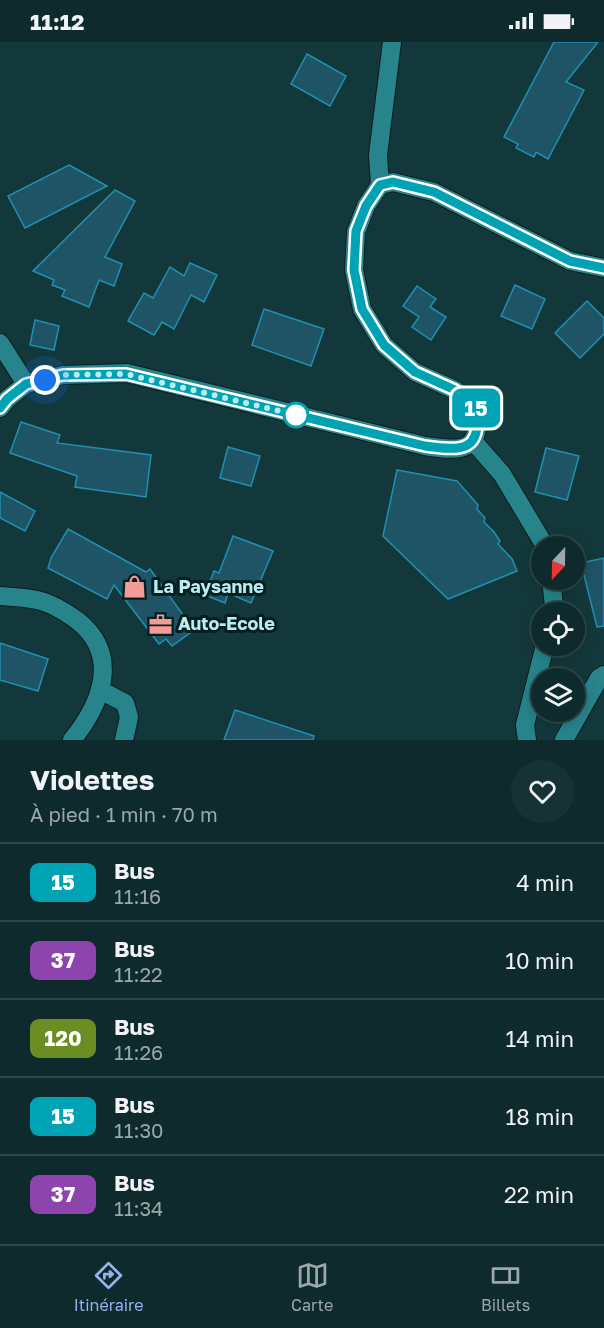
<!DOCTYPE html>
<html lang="fr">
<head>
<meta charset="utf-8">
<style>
  body { margin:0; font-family:"Golos Text",sans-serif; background:#173234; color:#f1f3f6; height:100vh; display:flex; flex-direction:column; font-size:22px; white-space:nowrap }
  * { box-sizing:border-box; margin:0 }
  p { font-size:20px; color:#9ba7a9 }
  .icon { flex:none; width:33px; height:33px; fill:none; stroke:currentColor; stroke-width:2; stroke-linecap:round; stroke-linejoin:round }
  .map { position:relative; height:698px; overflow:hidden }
  .sheet { display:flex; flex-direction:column; background:#0e2a2c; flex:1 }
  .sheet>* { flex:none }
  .badge { padding:0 12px; border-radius:9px; font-size:21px; line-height:39px }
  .needle { width:39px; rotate:202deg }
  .controls { position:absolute; left:531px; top:494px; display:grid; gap:12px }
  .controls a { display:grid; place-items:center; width:54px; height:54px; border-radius:50%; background:#0e2a2c; box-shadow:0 3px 15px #0003,0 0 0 2px #2e4648; font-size:30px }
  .you { position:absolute; width:30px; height:30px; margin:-15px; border:4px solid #fff; border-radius:50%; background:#1a73e8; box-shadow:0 0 0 9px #1a73e833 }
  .map>.badge { position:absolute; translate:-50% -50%; box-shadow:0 0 0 3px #fff }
  .round { display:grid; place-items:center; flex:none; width:63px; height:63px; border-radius:32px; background:#173234 }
  .overview { display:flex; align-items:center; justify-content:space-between; height:102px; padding:0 30px }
  h1 { font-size:28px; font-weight:700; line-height:45px }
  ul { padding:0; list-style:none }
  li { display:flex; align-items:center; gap:18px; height:78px; padding:0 30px; border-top:2px solid #2e4648 }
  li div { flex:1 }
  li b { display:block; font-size:22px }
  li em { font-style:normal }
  li .badge { min-width:66px; font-weight:700; text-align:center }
  .status { display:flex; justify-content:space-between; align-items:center; height:42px; padding:0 30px; background:#0e2a2c; direction:ltr }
  .status svg { height:16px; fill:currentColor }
  .dock { display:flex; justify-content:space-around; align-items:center; height:84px; border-top:2px solid #2e4648; background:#0e2a2c; font-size:16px; color:#9ba7a9 }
  .dock a { display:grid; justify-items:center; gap:3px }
  .dock .active { color:#95b2f1 }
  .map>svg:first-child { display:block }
  .building { fill:#1e5466; stroke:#2090b0; stroke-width:1.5 }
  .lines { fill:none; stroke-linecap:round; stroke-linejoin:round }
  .street-casing { stroke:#0e1d1e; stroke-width:20 }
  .street { stroke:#27848b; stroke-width:18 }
  .line-casing { stroke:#fff; stroke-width:14 }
  .line { stroke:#00a3b4; stroke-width:9 }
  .walk { stroke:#baedf1; stroke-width:6; stroke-dasharray:0 10.8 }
  .stop-dot { fill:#fff; stroke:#00a3b4; stroke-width:3 }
  .labels { text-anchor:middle; stroke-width:6; stroke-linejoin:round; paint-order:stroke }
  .poi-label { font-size:18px; font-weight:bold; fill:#baedf1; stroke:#051e20; text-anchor:start }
</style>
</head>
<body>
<div class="status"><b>11:12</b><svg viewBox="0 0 49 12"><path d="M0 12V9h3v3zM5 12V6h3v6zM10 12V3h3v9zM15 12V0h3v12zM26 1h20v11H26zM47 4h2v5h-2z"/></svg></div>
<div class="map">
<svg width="604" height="698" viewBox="0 0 604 698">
  <rect width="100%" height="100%" fill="#13383b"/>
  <g class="building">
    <polygon points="554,0 598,0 566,40 584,48 548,117 536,110 534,115 516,106 518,102 504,95"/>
    <polygon points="307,12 346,34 330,64 291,42"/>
    <polygon points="69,123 107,144 25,186 8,154"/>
    <polygon points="115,148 135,159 105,215 122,222 114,244 99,238 89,265 62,254 65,248 52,243 54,238 33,229"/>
    <polygon points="190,221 217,233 204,260 191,253 174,287 162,280 154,293 128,279 144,251 153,256 170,225 184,234"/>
    <polygon points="515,243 545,257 532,287 501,274"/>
    <polygon points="417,244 436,257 430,265 446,275 431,298 412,285 419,275 403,264"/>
    <polygon points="587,259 604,276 604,292 580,316 555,291"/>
    <polygon points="264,267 324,287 311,324 252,303"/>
    <polygon points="35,278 59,284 54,308 30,303"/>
    <polygon points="21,380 60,393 57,401 151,413 146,455 75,445 77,434 10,411"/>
    <polygon points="228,405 260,414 251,444 220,436"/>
    <polygon points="546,406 579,414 567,458 535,450"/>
    <polygon points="397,428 457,439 478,463 477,467 485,476 484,480 494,490 500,499 498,502 512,517 517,529 448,557 383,494"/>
    <polygon points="0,450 35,469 25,489 0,476"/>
    <polygon points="68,487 146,530 150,527 194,588 172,604 166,597 159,602 114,543 107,557 48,526 51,516"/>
    <polygon points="233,494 273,509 251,561 228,551 225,561 205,553 214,529 219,531"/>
    <polygon points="604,516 604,584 597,585 581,521"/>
    <polygon points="0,601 48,617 38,649 0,638"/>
    <polygon points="235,668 314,694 313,698 224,698"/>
  </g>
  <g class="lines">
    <defs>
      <g id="street">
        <polyline points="380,143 378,113 392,0"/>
        <polyline points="0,301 26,342"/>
        <path d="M 0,366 L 7,357 L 26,342 L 63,333 L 127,331 L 425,404 C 462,410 483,410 476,365 L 455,348 L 415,330 L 384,303 L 362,267 L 354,228 L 356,190 L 366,164 L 380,143 L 393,140 L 434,150 L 570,219 L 604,226"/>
        <polyline points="473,399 502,432 545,504"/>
        <polyline points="551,537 554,564 553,570"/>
        <path d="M 0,554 C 12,555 25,555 37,558 C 51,561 67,571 78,579 C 121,614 101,662 72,698"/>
        <polyline points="100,648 125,661 129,675 124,698"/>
        <polyline points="527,698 525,683 545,603"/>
        <polyline points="564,698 599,636 604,633"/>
      </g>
    </defs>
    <use href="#street" class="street-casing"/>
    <use href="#street" class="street"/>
  </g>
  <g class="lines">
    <defs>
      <path id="line" d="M 0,366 L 7,357 L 26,342 L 63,333 L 126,332 L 425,404 C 462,409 483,410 476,365 L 455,348 L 415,330 L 384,303 L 362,267 L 354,228 L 356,189 L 366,164 L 380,143 L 393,140 L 434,150 L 570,219 L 604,226"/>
    </defs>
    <use href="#line" class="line-casing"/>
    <use href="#line" class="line"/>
    <polyline class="walk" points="45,338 63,333 126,332 296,373"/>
  </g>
  <defs>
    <symbol id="shop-bare" viewBox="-9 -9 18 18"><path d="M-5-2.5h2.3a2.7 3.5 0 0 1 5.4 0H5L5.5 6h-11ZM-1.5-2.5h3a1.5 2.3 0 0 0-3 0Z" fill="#f59b97" stroke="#051e20" stroke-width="2.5" paint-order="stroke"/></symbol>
    <symbol id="office-bare" viewBox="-9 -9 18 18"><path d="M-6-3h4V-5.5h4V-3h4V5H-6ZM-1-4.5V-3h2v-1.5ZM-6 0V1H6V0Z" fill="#f59b97" stroke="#051e20" stroke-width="2.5" paint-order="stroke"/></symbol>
  </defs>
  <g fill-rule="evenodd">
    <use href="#shop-bare" x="118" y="528" width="33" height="33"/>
    <use href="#office-bare" x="144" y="566" width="33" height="33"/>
  </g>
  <circle class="stop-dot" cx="296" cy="373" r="12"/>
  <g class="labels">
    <g class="poi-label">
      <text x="153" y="551">La Paysanne</text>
      <text x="178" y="588">Auto-Ecole</text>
    </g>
  </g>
</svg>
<div class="controls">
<a><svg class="needle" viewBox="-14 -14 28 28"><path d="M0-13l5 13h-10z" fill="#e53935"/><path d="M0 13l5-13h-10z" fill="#9ba7a9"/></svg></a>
<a><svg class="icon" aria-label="locate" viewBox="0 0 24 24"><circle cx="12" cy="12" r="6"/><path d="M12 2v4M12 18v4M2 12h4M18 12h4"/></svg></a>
<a><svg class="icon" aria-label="layers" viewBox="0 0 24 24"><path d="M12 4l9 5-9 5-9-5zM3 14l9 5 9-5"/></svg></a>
</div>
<div class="you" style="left:45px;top:338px"></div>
<b class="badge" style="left:476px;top:366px;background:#00a3b4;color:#fff">15</b>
</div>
<section class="sheet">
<div class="overview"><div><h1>Violettes</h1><p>À pied · 1 min · 70 m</p></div><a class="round"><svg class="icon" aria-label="heart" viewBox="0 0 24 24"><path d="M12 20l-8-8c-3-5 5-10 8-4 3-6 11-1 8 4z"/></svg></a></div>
<ul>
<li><span class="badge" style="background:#00a3b4;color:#fff">15</span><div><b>Bus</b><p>11:16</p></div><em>4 min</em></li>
<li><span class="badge" style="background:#8e44ad;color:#fff">37</span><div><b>Bus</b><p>11:22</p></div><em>10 min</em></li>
<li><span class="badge" style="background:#6b8e23;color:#fff">120</span><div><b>Bus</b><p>11:26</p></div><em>14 min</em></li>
<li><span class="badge" style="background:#00a3b4;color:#fff">15</span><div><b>Bus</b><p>11:30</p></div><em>18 min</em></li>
<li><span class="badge" style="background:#8e44ad;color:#fff">37</span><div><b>Bus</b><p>11:34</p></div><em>22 min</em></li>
</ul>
</section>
<nav class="dock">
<a class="active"><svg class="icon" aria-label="directions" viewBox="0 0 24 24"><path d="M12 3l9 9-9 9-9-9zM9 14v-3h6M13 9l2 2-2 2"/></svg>Itinéraire</a>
<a><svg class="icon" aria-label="map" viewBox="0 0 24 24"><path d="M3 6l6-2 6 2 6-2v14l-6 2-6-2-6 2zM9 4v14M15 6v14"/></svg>Carte</a>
<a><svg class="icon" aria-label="tickets" viewBox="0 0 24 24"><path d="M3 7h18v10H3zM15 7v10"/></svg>Billets</a>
</nav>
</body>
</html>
